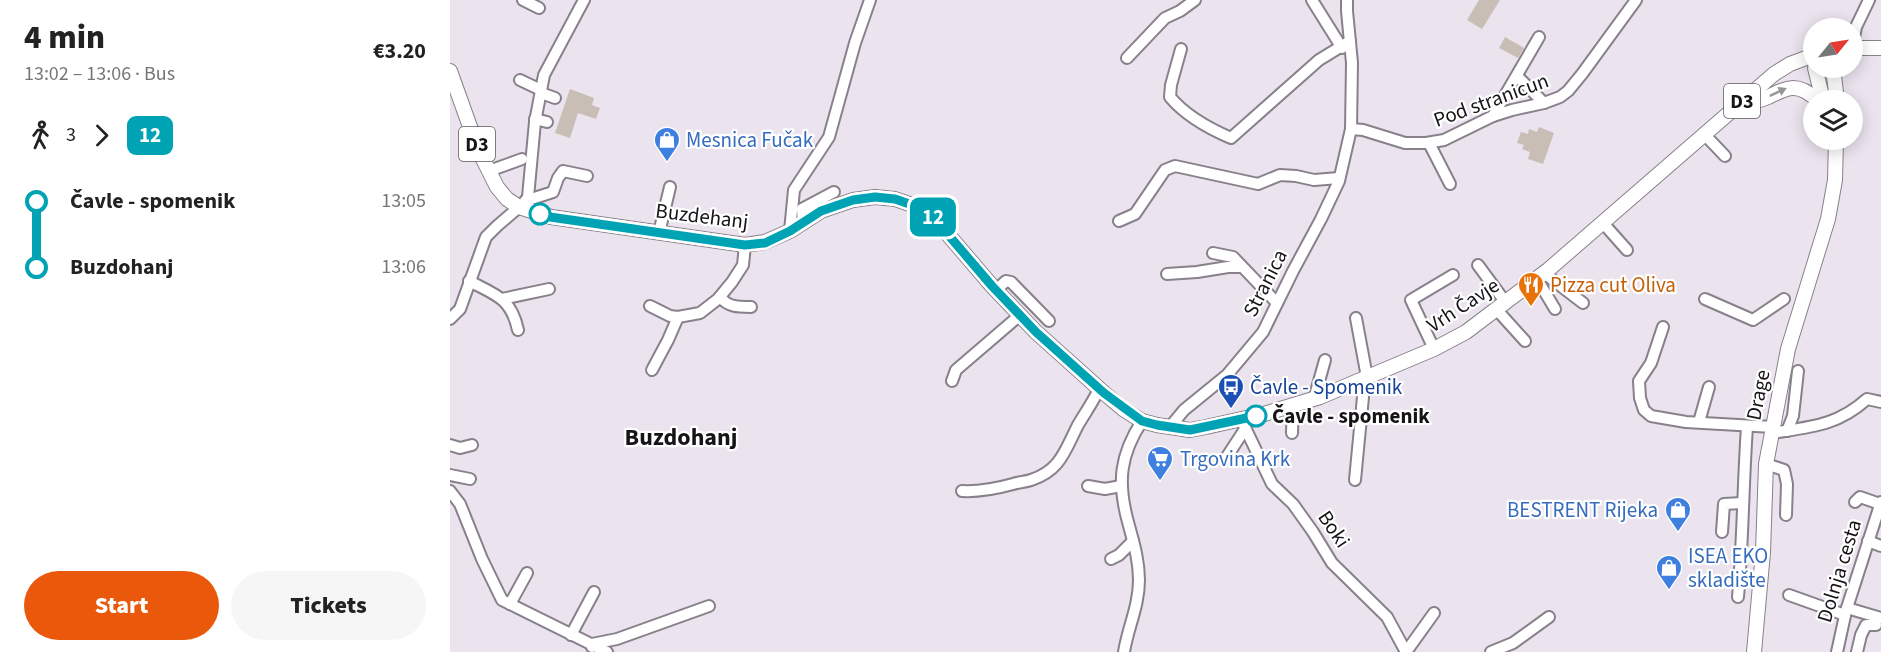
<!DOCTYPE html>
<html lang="en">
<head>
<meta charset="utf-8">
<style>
  body { margin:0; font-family:"Source Sans 3",sans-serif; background:#f6f6f6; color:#222; height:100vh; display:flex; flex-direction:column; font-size:22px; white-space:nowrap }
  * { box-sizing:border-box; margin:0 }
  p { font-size:20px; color:#767676 }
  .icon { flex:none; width:33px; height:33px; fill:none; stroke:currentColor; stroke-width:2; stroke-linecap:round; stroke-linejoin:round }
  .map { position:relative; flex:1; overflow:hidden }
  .panel { display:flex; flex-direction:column; background:#fff; width:450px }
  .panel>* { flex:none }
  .badge { padding:0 12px; border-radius:9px; font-size:21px; line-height:39px }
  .needle { width:39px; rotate:60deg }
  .fabs { position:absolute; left:1353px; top:18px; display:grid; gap:12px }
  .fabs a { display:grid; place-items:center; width:60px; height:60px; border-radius:50%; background:#fff; box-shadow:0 3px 15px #0003; font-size:30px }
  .map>.badge { position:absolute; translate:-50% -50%; box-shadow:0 0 0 3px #fff }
  .legs { display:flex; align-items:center; gap:9px; height:66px; padding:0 24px; font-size:20px }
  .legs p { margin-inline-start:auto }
  .head { display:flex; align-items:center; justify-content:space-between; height:102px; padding:0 24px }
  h1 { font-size:33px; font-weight:800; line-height:45px }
  .cta { display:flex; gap:12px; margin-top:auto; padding:12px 24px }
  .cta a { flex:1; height:69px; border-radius:36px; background:#ea580c; color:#fff; font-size:24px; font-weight:800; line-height:69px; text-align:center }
  .cta a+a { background:#f6f6f6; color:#222 }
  ul { padding:0 24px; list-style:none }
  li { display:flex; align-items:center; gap:21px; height:66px; font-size:22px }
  li i { display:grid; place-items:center; width:9px; height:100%; margin:0 8px; background:currentColor }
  li i::after { content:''; width:15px; height:15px; margin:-8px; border:4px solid; border-radius:50%; background:#fff }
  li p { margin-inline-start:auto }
  li:first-child i { background:linear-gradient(#0000 50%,currentColor 0) }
  li:last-child i { background:linear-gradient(currentColor 50%,#0000 0) }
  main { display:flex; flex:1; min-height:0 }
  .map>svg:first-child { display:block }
  .building { fill:#c9beb6 }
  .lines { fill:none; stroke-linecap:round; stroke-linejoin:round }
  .minor-casing { stroke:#88818b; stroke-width:14 }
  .major-casing { stroke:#88818b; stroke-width:16 }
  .minor { stroke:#fff; stroke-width:10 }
  .major { stroke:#fff; stroke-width:14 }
  .oneway { fill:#969597 }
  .line-1-casing { stroke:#fff; stroke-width:14 }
  .line-1 { stroke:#00a3b4; stroke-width:9 }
  .stop-1-dot { fill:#fff; stroke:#00a3b4; stroke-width:3 }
  .labels { text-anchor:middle; stroke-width:4.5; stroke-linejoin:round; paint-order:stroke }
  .shield { fill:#fff; stroke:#5c5a5d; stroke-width:1.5 }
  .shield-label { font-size:20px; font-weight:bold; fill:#161417 }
  .street-label { font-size:21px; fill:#161417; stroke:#fff }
  .shop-label { font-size:21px; fill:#366cbe; stroke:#fff; text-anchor:start }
  .food-label { font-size:21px; fill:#c56008; stroke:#fff; text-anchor:start }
  .transit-label { font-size:21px; fill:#164399; stroke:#fff; text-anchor:start }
  .stop-label { font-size:21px; font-weight:bold; fill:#161417; stroke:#fff; text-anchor:start }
  .quarter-label { font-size:24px; font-weight:bold; fill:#161417; stroke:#fff }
</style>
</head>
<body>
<main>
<section class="panel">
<div class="head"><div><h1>4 min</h1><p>13:02 – 13:06 · Bus</p></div><b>€3.20</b></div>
<div class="legs"><svg class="icon" aria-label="walk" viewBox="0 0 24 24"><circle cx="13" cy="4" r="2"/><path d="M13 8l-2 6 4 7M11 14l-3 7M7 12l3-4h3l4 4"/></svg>3<svg class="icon" aria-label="forward" viewBox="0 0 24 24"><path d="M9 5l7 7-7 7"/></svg><b class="badge" style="background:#00a3b4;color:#fff">12</b></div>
<ul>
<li><i style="color:#00a3b4"></i><b>Čavle - spomenik</b><p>13:05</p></li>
<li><i style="color:#00a3b4"></i><b>Buzdohanj</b><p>13:06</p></li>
</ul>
<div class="cta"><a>Start</a><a>Tickets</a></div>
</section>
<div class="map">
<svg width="1431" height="652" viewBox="0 0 1431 652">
  <rect width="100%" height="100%" fill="#ebe3ee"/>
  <g class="building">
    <polygon points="1029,0 1050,0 1032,29 1017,20"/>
    <polygon points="1055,37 1074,48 1068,58 1049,48"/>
    <polygon points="120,89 144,98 142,105 150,108 146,119 128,113 120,138 105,133"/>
    <polygon points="1089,127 1104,133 1093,164 1078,159 1080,152 1072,149 1074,145 1067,143 1071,132 1078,134 1079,129 1087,132"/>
  </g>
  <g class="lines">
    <defs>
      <g id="minor">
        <polyline points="73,0 89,8"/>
        <polyline points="862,0 892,48"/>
        <polyline points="1402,48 1406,27 1419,0"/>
        <path d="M 731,49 L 721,85 L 720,97 C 735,115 760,129 781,138 L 869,60 L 900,41"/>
        <polyline points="677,58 715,18 730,11 745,0"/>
        <polyline points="1067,76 1094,103"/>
        <polyline points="70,80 91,90"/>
        <polyline points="91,93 105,98"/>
        <polyline points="1043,116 1089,37"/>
        <polyline points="85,119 97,122"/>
        <polyline points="901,129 913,130 955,143 976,143 994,140 1043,116 1062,110 1094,103 1110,97 1118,91 1132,74 1186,0"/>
        <polyline points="1255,135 1275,156"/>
        <polyline points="979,143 1000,184"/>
        <polyline points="39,171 72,159"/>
        <polyline points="75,201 103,192 108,178 113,171 137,176"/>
        <polyline points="669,221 685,214 715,170 725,166 808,184 830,175 846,176 864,180 889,178"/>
        <polyline points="353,223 352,209 384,192"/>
        <polyline points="1153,223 1177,250"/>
        <polyline points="340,231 344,190 379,137 405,43 420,0"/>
        <polyline points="209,233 220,187"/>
        <polyline points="763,253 783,257 827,303"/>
        <polyline points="1028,265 1056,303"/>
        <polyline points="1094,273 1133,303"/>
        <polyline points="717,274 747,272 778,267 790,267"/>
        <polyline points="1087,279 1105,309"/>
        <path d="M 19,281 C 46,295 61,298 68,330"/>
        <polyline points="546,290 556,281 561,282 599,321"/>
        <path d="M 270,297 C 278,307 288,307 301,307"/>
        <polyline points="52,299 99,289"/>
        <polyline points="1255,299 1303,320 1334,299"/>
        <polyline points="200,306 220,316 228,317 250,313 268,299 282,282 293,265 295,245"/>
        <polyline points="1047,310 1075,341"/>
        <polyline points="906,318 917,377"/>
        <polyline points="0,319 10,309 36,237 47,226 75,202 78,197 85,122 94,75 134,0"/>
        <polyline points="1213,327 1201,363 1189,381 1190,398 1194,410 1201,416 1236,422 1323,427"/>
        <polyline points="984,349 961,300 1003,275"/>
        <polyline points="202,370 218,340 228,317"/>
        <polyline points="502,381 506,370 570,315"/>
        <polyline points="864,399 875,360"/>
        <polyline points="791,419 822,484 843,504 863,532 882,563 937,617 956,652"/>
        <polyline points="1249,422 1259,387"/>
        <polyline points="720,427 734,410 777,375 813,332 843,271 871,219 889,181 901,129 902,63 897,11 897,0"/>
        <polyline points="1337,431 1343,416 1348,371"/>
        <polyline points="842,433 843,405"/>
        <path d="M 1322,433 C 1360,427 1387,426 1417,399 L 1431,402"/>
        <polyline points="0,445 10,448 22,445"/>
        <polyline points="776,458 795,429"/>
        <polyline points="1316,464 1334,470 1337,484 1336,515"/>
        <polyline points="0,475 20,479"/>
        <polyline points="905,480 913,397 912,380"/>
        <polyline points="638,486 655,489 671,486"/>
        <polyline points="0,491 10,504 32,559 52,600 157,652"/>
        <path d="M 512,491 C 530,492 545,489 563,484 C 569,482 575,482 581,480 C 611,470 615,450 628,425 C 635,413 643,402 649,389"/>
        <polyline points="1405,502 1410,497 1430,504"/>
        <polyline points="1272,532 1274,504 1292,503"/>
        <polyline points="1418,541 1431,546"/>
        <polyline points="661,559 669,555 683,541"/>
        <polyline points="1339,595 1395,615"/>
        <path d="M 1288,597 C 1293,541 1293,484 1297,427"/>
        <polyline points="60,604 77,573"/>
        <polyline points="1397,608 1431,618"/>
        <polyline points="121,635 144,592"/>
        <polyline points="142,647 142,644 167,639 259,606"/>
        <path d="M 674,652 C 678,627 689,606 689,580 C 689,559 683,541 678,522 C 667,482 670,455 692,421"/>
        <polyline points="956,652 984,613"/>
        <polyline points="1041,652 1063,643 1099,617"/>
        <polyline points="1387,652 1396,611 1431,502"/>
        <polyline points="1407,652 1411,635 1416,625 1426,625"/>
      </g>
      <g id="major">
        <polyline points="1402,48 1431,48"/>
        <polyline points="1365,68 1373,100"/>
        <polyline points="1383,68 1387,100"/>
        <polyline points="0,71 28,149 47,187 57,199 69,207 101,217 295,245 315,242 340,231 371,211 403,200 425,197 445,199 468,207 483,217 542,286 586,332 654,393 673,409 692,421 707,425 740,430 756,427 814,414 870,397 984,349 1016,332 1098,270 1324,74 1340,64 1364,55"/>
        <path d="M 1289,105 C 1299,103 1309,101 1318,97 C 1338,87 1348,82 1367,100"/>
        <polyline points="1304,652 1313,552 1316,464 1338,349 1378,219 1385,180 1386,140"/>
      </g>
    </defs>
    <use href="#minor" class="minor-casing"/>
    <use href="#major" class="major-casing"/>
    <use href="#minor" class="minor"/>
    <use href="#major" class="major"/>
  </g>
  <defs><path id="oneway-solid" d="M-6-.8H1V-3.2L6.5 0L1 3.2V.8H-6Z" transform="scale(1.5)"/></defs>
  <use class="oneway" href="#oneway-solid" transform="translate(1328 92) rotate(-25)"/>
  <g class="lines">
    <defs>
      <polyline id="line-1" points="90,214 100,217 295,245 315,243 340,231 371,211 403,200 425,197 445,199 468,207 483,217 542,286 586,332 654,393 692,421 707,425 740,430 806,416"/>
    </defs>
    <use href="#line-1" class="line-1-casing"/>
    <use href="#line-1" class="line-1"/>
  </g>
  <defs>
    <symbol id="shop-pin" viewBox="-11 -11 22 30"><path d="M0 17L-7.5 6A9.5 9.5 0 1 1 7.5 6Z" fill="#3f7fe0" stroke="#fff"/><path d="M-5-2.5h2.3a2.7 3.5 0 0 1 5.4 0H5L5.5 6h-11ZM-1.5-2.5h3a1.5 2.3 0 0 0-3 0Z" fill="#fff"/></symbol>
    <symbol id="restaurant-pin" viewBox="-11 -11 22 30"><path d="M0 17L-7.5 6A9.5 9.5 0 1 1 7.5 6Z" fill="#e8710a" stroke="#fff"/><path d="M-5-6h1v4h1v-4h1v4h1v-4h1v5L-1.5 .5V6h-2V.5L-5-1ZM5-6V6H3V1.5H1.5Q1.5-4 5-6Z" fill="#fff"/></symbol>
    <symbol id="bus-pin" viewBox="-11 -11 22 30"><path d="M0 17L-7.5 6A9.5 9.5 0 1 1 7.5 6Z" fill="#1a4fb4" stroke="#fff"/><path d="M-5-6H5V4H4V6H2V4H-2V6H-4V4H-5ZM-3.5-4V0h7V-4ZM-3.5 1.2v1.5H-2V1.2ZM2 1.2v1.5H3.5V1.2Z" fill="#fff"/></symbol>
    <symbol id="supermarket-pin" viewBox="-11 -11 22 30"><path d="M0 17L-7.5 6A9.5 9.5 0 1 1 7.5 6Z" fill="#3f7fe0" stroke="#fff"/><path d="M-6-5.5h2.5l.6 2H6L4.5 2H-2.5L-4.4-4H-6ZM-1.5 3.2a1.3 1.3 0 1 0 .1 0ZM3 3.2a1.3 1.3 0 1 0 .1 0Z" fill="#fff"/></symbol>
  </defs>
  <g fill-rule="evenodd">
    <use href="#shop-pin" x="202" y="125" width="30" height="40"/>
    <use href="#restaurant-pin" x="1066" y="270" width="30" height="40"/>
    <use href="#bus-pin" x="766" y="372" width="30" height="40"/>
    <use href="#supermarket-pin" x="695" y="444" width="30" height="40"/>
    <use href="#shop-pin" x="1213" y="495" width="30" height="40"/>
    <use href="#shop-pin" x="1204" y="553" width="30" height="40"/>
  </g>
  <g class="stop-1-dot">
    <circle cx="90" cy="214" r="10"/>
    <circle cx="806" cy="416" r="10"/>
  </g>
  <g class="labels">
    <g class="shield">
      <rect x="1274" y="84" width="36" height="34" rx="4.5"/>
      <rect x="9" y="127" width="36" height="34" rx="4.5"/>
    </g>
    <g class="shield-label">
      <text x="1292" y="108">D3</text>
      <text x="27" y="151">D3</text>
    </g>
    <g class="street-label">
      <text transform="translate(1041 100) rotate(-20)" y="7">Pod stranicun</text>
      <text transform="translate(252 216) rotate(7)" y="7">Buzdehanj</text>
      <text transform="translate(815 283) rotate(-63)" y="7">Stranica</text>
      <text transform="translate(1013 305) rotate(-33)" y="7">Vrh Čavje</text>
      <text transform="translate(1308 395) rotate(-79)" y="7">Drage</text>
      <text transform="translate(884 529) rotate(56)" y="7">Boki</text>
      <text transform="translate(1389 571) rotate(-73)" y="7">Dolnja cesta</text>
    </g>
    <g class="shop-label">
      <text x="236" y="147">Mesnica Fučak</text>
      <text x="730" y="466">Trgovina Krk</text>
      <text x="1208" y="517" text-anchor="end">BESTRENT Rijeka</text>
      <text x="1238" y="563">ISEA EKO<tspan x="1238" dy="24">skladište</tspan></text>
    </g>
    <g class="food-label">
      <text x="1100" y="292">Pizza cut Oliva</text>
    </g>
    <g class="transit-label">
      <text x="800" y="394">Čavle - Spomenik</text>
    </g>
    <g class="stop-label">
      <text x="822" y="423">Čavle - spomenik</text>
    </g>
    <g class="quarter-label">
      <text x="231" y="445">Buzdohanj</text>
    </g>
  </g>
</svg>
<div class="fabs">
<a><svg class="needle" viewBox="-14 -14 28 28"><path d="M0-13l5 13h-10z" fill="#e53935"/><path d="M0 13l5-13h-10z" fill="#767676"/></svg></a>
<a><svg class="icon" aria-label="layers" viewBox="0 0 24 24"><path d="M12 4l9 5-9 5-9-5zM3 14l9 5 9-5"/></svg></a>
</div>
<b class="badge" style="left:483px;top:217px;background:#00a3b4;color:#fff">12</b>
</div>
</main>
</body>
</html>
